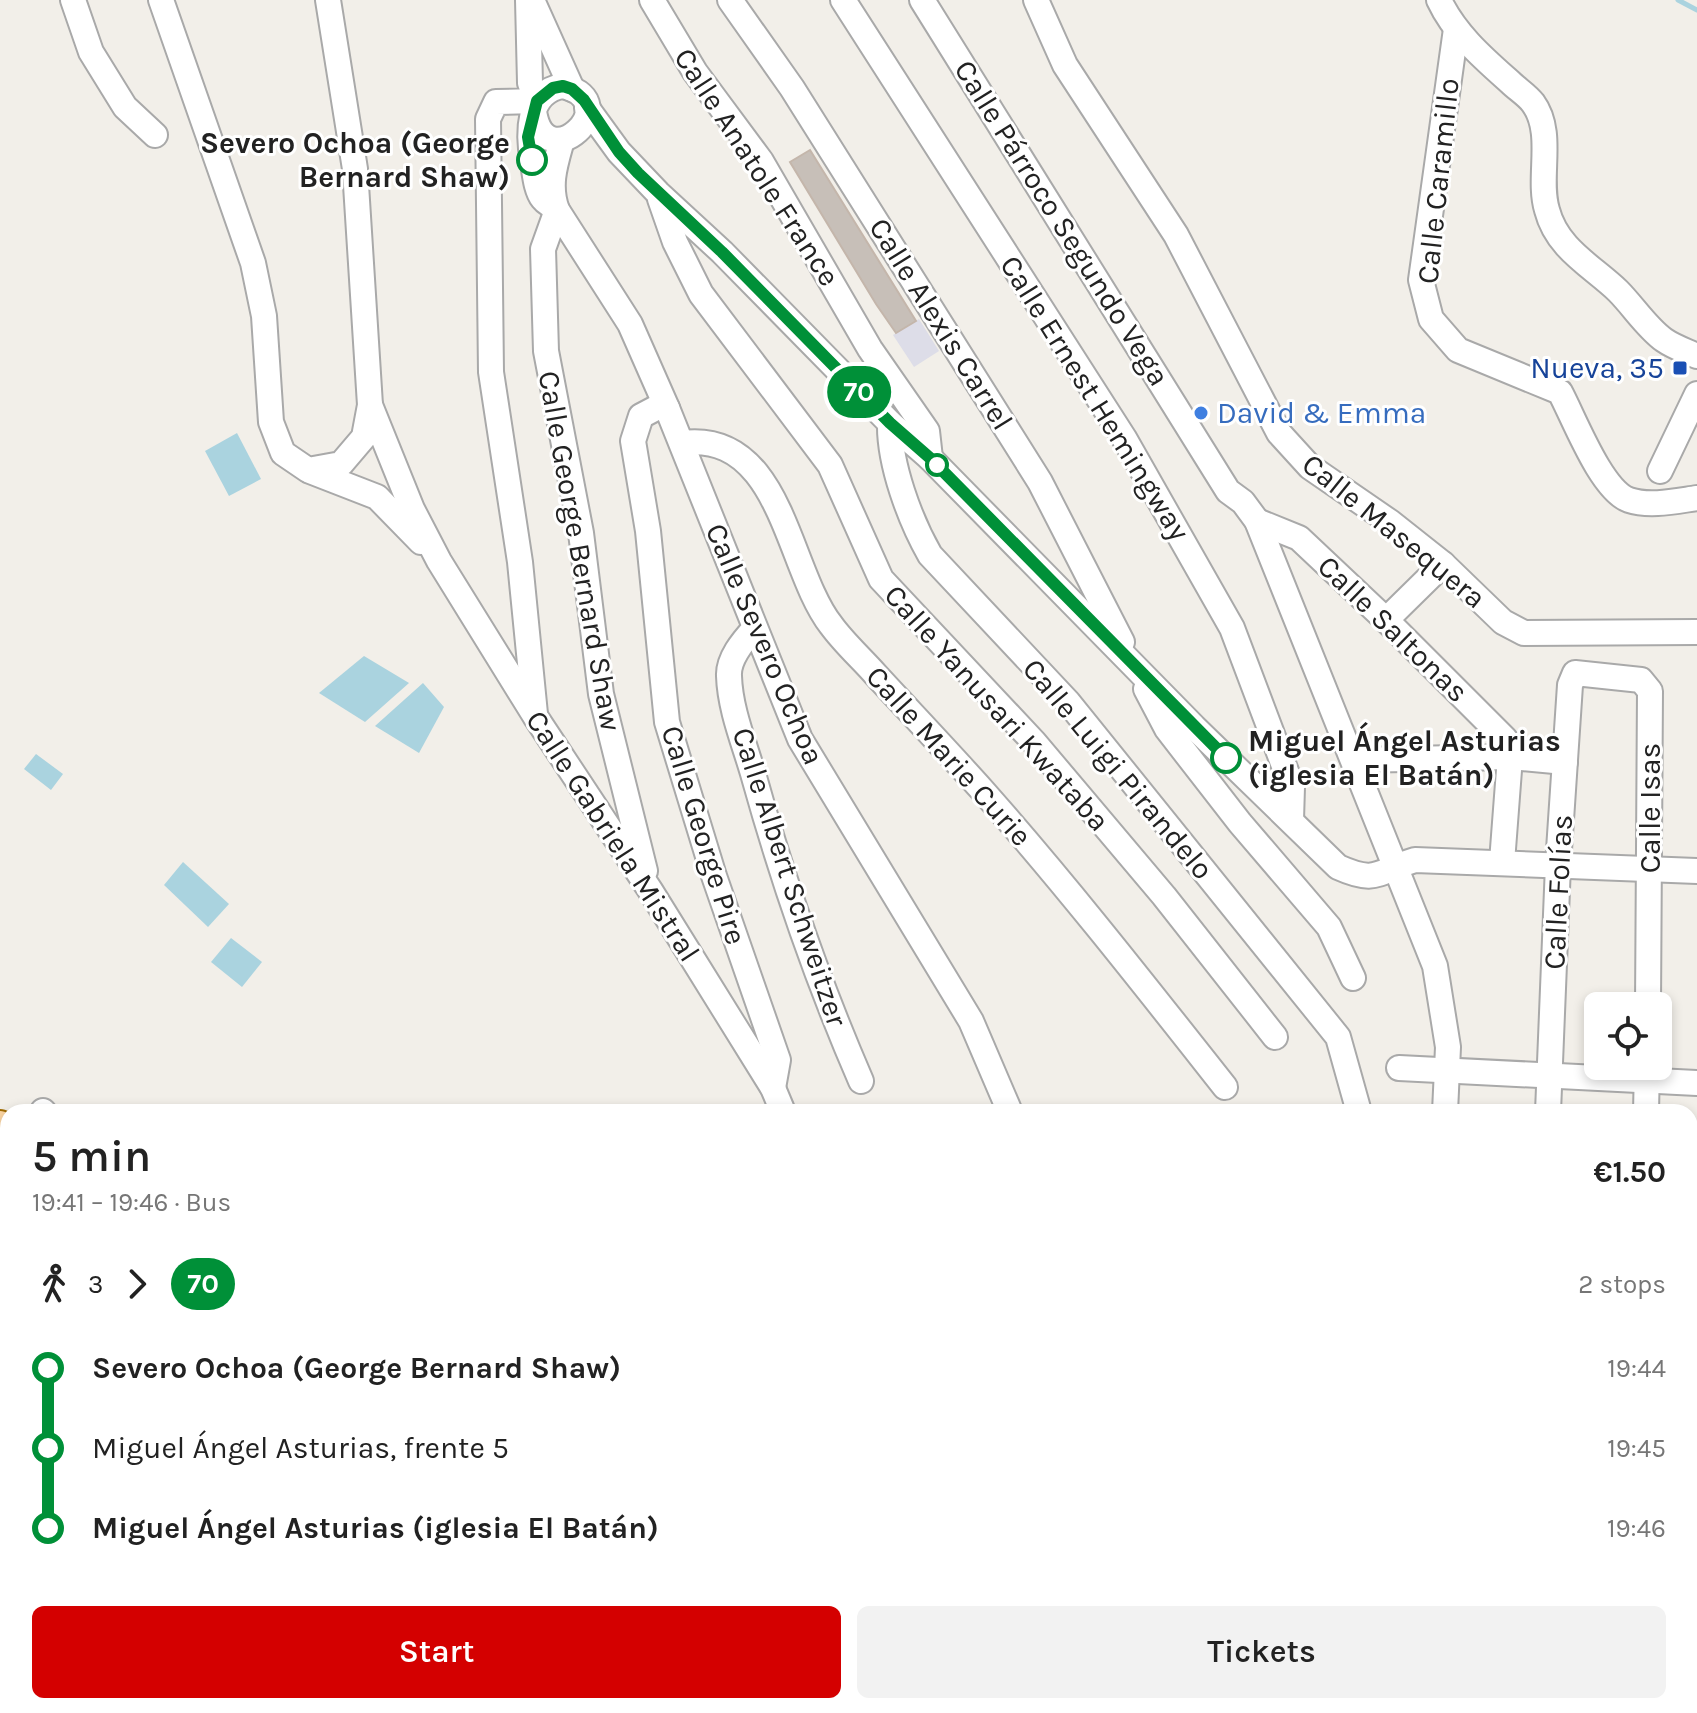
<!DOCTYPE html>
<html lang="en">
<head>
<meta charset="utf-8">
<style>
  body { margin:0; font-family:Karla,sans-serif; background:#f2f2f2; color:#222; height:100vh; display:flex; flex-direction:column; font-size:30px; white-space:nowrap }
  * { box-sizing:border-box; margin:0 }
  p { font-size:26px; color:#767676 }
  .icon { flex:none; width:44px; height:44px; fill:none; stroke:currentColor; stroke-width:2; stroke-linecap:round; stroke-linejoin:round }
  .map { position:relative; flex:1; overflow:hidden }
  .drawer { position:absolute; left:0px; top:1104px; width:1698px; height:610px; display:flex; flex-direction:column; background:#fff; border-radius:24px 24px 0 0; box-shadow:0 4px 12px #0003 }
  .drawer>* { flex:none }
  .badge { padding:0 16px; border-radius:26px; font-size:28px; line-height:52px }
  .buttons { position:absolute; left:1584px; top:992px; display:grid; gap:16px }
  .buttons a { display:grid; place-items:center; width:88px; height:88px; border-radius:12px; background:#fff; box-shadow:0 4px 12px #0003; font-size:40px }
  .map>.badge { position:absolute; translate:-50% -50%; box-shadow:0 0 0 4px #fff }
  .legs { display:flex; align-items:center; gap:12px; height:88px; padding:0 32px; font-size:26px }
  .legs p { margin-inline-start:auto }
  .overview { display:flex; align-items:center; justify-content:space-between; height:136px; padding:0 32px }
  h1 { font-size:44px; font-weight:600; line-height:60px }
  .button { display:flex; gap:16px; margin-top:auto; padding:16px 32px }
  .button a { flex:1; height:92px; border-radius:12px; background:#d40000; color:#fff; font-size:32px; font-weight:600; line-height:92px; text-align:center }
  .button a+a { background:#f2f2f2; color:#222 }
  ul { padding:0 32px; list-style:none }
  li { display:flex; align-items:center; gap:28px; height:80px; font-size:30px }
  li i { display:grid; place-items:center; width:12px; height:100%; margin:0 10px; background:currentColor }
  li i::after { content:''; width:20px; height:20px; margin:-10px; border:6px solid; border-radius:50%; background:#fff }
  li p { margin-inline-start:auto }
  li:first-child i { background:linear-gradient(#0000 50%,currentColor 0) }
  li:last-child i { background:linear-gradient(currentColor 50%,#0000 0) }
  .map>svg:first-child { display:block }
  .plaza { fill:#dddde8 }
  .water { fill:#aad3df }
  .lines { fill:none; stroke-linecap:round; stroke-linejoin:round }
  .stream { stroke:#aad3df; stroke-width:5 }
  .building { fill:#c7bfb8; stroke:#c4b6ab; stroke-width:2 }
  .minor-casing { stroke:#a9a9a9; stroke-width:28 }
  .major-casing { stroke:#a06b00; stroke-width:34 }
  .minor { stroke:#fff; stroke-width:24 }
  .major { stroke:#fcd6a4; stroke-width:30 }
  .line-1-casing { stroke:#fff; stroke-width:18 }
  .line-1 { stroke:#009038; stroke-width:12 }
  .stop-1-dot { fill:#fff; stroke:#009038; stroke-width:4 }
  .transit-dot { fill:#1a4fb4; stroke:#fff; stroke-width:3 }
  .shop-dot { fill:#3f7fe0; stroke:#fff; stroke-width:3 }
  .labels { text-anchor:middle; stroke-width:6; stroke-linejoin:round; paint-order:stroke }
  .stop-label { font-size:30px; font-weight:bold; fill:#222; stroke:#fff; text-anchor:end }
  .street-label { font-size:30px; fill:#222; stroke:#fff }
  .transit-label { font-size:30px; fill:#164399; stroke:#fff; text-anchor:end }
  .shop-label { font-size:30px; fill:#366cbe; stroke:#fff; text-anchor:start }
</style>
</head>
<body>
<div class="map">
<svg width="1697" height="1713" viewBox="0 0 1697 1713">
  <rect width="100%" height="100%" fill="#f2efe9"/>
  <polygon class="plaza" points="919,319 939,351 914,367 893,335"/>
  <g class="water">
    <polygon points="237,433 261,479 229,496 205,451"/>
    <polygon points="364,656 409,683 365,722 319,693"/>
    <polygon points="423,683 444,707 419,753 375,726"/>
    <polygon points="36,754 63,774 51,790 24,769"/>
    <polygon points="183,862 229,904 208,927 164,885"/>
    <polygon points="231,938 262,962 242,987 211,962"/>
  </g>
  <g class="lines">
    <g class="stream">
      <polyline points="1678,0 1697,10"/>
      <polyline points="4,1385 8,1381"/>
      <polyline points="552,1706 552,1713"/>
    </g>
  </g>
  <polygon class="building" points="810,150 916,321 896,333 876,304 790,162"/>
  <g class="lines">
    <defs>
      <g id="minor">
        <polyline points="73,0 91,52 125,107 155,135"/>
        <polyline points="161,0 253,263 264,316 271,422 283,453 308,470 341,464 364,437 370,405 355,169 328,0"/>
        <polyline points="528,0 530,83 537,101 496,102 488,119 491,372 520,562 535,714"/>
        <polyline points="532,0 572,89"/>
        <polyline points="652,0 695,72 761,161 870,349 927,431 930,458"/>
        <polyline points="730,0 792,88 1040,482 1122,642"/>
        <polyline points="843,0 1124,438 1232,628 1292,787 1291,820"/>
        <polyline points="922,0 1228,491 1243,502 1257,521 1435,966 1448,1047 1445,1112"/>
        <polyline points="1036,0 1065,65 1176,235 1279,433 1310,467 1390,522 1443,564 1503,622 1524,633 1697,632"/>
        <path d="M 1439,0 C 1455,34 1483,58 1510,82 C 1517,89 1527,95 1533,103 C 1555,133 1537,177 1547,210 C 1557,249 1592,266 1618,291 C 1633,306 1647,328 1664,340 C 1674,347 1686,351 1697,356"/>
        <path d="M 1456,29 L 1421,280 L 1431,319 L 1458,350 L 1560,392 C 1574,418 1601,490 1629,500 C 1650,507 1676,501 1697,498"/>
        <path d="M 587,108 L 619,152 L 658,193 L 722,252 L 890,423 L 930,458 L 1194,727 L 1338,867 C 1378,885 1377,871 1415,860 L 1697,871"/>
        <path d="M 534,111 C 544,181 629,103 563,86 C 526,91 528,135 533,163 C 535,175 536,190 543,199 C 546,203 550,204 553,207"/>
        <path d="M 562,140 C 555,165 548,185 557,210 L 630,324 L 667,408 L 800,739 L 971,1021 L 1010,1112"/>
        <polyline points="660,199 675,242 701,294 830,465 881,579 1034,742 1164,896 1275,1037"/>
        <polyline points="557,210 543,249 546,351 581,533 601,694 645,871"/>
        <polyline points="370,405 412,509 439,561 535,716 650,890 773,1088 783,1112"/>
        <polyline points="667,408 660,406 641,416 633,441 648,531 667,722 714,876 778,1060 773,1088"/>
        <path d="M 890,423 C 889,464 910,520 930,555 L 1068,702 L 1338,1037 L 1359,1112"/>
        <path d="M 682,443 C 782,430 787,569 831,625 C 844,643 861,658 876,675 C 911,713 948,752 983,791 C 1067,886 1146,987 1225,1087"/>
        <polyline points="310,471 377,497 421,542"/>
        <polyline points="1660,471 1697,394"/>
        <polyline points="1257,521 1299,538 1386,620 1505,739 1510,757 1502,862"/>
        <polyline points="1386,620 1443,564"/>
        <path d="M 754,629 C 743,641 728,659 729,676 C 730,710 745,745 754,777 C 783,881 818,982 861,1081"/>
        <polyline points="1146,689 1167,729 1240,823 1329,927 1353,978"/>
        <polyline points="1354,760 1510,757 1565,762"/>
        <polyline points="1399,1068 1697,1083"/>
        <polyline points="43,1111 44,1112"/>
        <polyline points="1548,1112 1558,865 1570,685 1575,673 1641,680 1650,691 1648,1006"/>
        <polyline points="1646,1112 1647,1066"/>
        <polyline points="1690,1266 1697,1266"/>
        <polyline points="0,1408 8,1403"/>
        <polyline points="1690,1419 1692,1387 1697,1381"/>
        <polyline points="1690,1501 1697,1500"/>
        <polyline points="1690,1581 1690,1569"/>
        <polyline points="0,1637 8,1631"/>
        <polyline points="1690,1679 1697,1675"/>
        <polyline points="1690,1703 1697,1706"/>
        <polyline points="150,1706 158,1713"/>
        <polyline points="288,1706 288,1713"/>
        <polyline points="404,1706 407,1713"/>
        <polyline points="447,1706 449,1713"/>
        <polyline points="492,1706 493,1713"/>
        <polyline points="1011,1706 1014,1713"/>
        <polyline points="1162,1706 1164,1713"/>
        <polyline points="1499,1713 1513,1706"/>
        <polyline points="1636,1713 1644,1706"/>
      </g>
      <g id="major">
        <polyline points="0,1126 8,1141"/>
        <polyline points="0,1172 8,1182"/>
        <polyline points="599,1706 602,1713"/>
        <polyline points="628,1706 635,1713"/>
        <polyline points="702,1706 709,1713"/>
      </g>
    </defs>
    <use href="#minor" class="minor-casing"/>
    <use href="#major" class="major-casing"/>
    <use href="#minor" class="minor"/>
    <use href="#major" class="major"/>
  </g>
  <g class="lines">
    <defs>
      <polyline id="line-1" points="532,160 528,137 537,101 553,88 563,86 572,89 584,100 619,152 638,173 722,252 890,423 930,458 1226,758"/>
    </defs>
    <use href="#line-1" class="line-1-casing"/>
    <use href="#line-1" class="line-1"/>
  </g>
  <g class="stop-1-dot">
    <circle cx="532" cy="160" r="14"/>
    <circle cx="937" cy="465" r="10"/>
    <circle cx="1226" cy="758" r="14"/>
  </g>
  <rect class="transit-dot" x="1672" y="360" width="16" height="16" rx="4"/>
  <circle class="shop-dot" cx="1201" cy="413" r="8"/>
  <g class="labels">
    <g class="stop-label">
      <text x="510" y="153">Severo Ochoa (George<tspan x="510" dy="34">Bernard Shaw)</tspan></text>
      <text x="1248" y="751" text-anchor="start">Miguel Ángel Asturias<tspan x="1248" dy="34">(iglesia El Batán)</tspan></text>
    </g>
    <g class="street-label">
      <text transform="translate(757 167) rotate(57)" y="10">Calle Anatole France</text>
      <text transform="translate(1438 181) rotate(-84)" y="10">Calle Caramillo</text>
      <text transform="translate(1062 223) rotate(58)" y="10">Calle Párroco Segundo Vega</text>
      <text transform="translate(941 324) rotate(58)" y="10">Calle Alexis Carrel</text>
      <text transform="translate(1095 398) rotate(58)" y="10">Calle Ernest Hemingway</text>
      <text transform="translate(1394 531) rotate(39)" y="10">Calle Masequera</text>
      <text transform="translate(580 551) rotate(80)" y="10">Calle George Bernard Shaw</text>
      <text transform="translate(1393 629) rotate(44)" y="10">Calle Saltonas</text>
      <text transform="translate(765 644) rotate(67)" y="10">Calle Severo Ochoa</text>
      <text transform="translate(997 708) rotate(48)" y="10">Calle Yanusari Kwataba</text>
      <text transform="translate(949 756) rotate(48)" y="10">Calle Marie Curie</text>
      <text transform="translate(1118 769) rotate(50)" y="10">Calle Luigi Pirandelo</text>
      <text transform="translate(1650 808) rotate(-90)" y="10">Calle Isas</text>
      <text transform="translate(704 835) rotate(73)" y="10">Calle George Pire</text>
      <text transform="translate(613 836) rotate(57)" y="10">Calle Gabriela Mistral</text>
      <text transform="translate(790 877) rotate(72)" y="10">Calle Albert Schweitzer</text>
      <text transform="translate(1558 892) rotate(-87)" y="10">Calle Folías</text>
    </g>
    <g class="transit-label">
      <text x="1664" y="378">Nueva, 35</text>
    </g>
    <g class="shop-label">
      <text x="1217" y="423">David &amp; Emma</text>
    </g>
  </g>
</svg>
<div class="buttons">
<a><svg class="icon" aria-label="locate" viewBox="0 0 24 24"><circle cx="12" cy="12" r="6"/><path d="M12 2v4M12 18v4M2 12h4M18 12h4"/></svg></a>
</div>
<b class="badge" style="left:859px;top:392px;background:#009038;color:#fff">70</b>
<section class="drawer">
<div class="overview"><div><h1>5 min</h1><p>19:41 – 19:46 · Bus</p></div><b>€1.50</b></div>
<div class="legs"><svg class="icon" aria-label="walk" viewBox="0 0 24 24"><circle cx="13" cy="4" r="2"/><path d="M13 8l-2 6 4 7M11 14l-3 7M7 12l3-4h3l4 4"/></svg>3<svg class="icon" aria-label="forward" viewBox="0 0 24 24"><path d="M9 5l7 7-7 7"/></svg><b class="badge" style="background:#009038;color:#fff">70</b><p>2 stops</p></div>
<ul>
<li><i style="color:#009038"></i><b>Severo Ochoa (George Bernard Shaw)</b><p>19:44</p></li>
<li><i style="color:#009038"></i><span>Miguel Ángel Asturias, frente 5</span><p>19:45</p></li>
<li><i style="color:#009038"></i><b>Miguel Ángel Asturias (iglesia El Batán)</b><p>19:46</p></li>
</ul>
<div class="button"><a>Start</a><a>Tickets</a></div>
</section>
</div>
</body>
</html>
